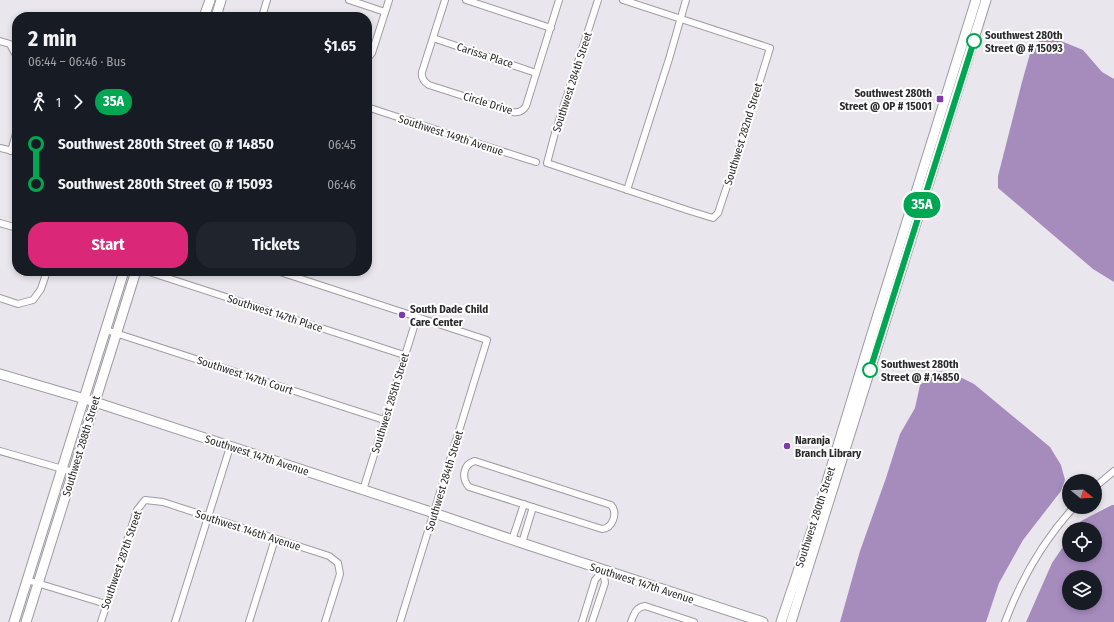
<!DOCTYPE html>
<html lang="en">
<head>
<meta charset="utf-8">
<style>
  body { margin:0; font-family:"Fira Sans Condensed",sans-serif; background:#20242c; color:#f1f3f6; height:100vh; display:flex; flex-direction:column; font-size:15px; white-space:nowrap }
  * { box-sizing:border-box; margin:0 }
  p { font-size:13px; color:#9ea1a6 }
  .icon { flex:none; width:22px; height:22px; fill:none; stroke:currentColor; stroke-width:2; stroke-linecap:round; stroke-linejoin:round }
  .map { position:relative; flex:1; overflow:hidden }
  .side { position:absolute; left:12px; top:12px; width:360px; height:264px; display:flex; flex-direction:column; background:#171b24; border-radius:16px; box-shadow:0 2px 6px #0003 }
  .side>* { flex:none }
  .badge { padding:0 8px; border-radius:13px; font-size:14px; line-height:26px }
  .needle { width:26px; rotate:108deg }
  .buttons { position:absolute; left:1062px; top:474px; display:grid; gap:8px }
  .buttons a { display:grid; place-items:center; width:40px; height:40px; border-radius:50%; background:#171b24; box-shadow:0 2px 6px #0003; font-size:20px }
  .map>.badge { position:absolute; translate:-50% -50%; box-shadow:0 0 0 2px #fff }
  .legs { display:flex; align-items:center; gap:6px; height:44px; padding:0 16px; font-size:13px }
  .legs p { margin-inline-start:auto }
  .headline { display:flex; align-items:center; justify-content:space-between; height:68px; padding:0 16px }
  h1 { font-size:22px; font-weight:700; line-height:30px }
  .primary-button { display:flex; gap:8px; margin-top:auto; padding:8px 16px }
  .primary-button a { flex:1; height:46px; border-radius:16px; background:#db2777; color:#fff; font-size:16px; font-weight:700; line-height:46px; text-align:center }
  .primary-button a+a { background:#20242c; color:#f1f3f6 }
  ul { padding:0 16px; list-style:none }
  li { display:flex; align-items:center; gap:14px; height:40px; font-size:15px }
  li i { display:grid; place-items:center; width:6px; height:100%; margin:0 5px; background:currentColor }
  li i::after { content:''; width:10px; height:10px; margin:-5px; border:3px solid; border-radius:50%; background:#171b24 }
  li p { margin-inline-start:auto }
  li:first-child i { background:linear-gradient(#0000 50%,currentColor 0) }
  li:last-child i { background:linear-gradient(currentColor 50%,#0000 0) }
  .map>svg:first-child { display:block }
  .water { fill:#a68bbd; fill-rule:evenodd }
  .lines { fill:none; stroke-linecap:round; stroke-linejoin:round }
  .street-casing { stroke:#9e9ba1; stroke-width:8 }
  .secondary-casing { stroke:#9e9ba1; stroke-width:11 }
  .street { stroke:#fff; stroke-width:6 }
  .secondary { stroke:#fff; stroke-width:9 }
  .line-1-casing { stroke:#fff; stroke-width:9 }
  .line-1 { stroke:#00a651; stroke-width:6 }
  .stop-1-dot { fill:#fff; stroke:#00a651; stroke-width:2 }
  .poi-dot { fill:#7f39ad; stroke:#fff; stroke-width:1.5 }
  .labels { text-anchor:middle; stroke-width:4; stroke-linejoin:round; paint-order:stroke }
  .stop-label { font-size:11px; font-weight:bold; fill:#2b2a2c; stroke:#fff; text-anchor:start }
  .street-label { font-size:11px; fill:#2b2a2c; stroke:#fff }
  .poi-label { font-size:11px; font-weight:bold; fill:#2b2a2c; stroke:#fff; text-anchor:start }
</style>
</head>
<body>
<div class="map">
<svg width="1114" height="622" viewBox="0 0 1114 622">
  <rect width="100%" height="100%" fill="#eae6ed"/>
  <g class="water">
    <polygon points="1043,37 1061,41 1083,50 1102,72 1114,79 1114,282 1093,269 998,188 998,176 1022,82 1031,50"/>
    <polygon points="936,371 950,372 974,384 1050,447 1061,465 1065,480 1061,491 1023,540 999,583 986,622 840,622 860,551 886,478 900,434 915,408 920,385"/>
    <path d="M 1112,505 L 1114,505 L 1114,622 L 1026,622 L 1052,563 L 1069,538 L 1069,555 L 1095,555 L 1095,529 L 1075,529 L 1081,521 ZM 1069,577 L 1095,577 L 1095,603 L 1069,603 Z"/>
  </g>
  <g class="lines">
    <defs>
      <g id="street">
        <polyline points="349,0 385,12"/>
        <path d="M 445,0 L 422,72 C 421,78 424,82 429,85 L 513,112 C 519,113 523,111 526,106 L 559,0"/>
        <polyline points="466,0 551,28"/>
        <polyline points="598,0 555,133 547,163 687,210 713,218 718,213 733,168 770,48 623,0"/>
        <polyline points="262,17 267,0"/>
        <polyline points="433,38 536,73"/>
        <polyline points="0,41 10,44 17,57"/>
        <polyline points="367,59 372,53 389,0"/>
        <polyline points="367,107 498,150 536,162"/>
        <polyline points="0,148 17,152"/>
        <polyline points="11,151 17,130"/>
        <polyline points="627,190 669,59 686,0"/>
        <polyline points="0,223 17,228"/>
        <polyline points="146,271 404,355"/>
        <polyline points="277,271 487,340 400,622"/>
        <polyline points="0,298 18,304 33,300 41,289 47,271"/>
        <polyline points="106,330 384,420"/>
        <polyline points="0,451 73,472"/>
        <path d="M 475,461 L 611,505 C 618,513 613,528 602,529 L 469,487 C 461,478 463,464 475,461 Z"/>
        <polyline points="1095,487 1114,471"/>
        <polyline points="363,490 417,317"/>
        <polyline points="512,540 524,504"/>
        <polyline points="522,543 533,507"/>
        <polyline points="27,580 106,604"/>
        <polyline points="101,622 137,510 145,500 163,502 329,556 338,563 340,574 325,622"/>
        <polyline points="175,622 230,447"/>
        <polyline points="249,622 275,539"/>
        <polyline points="582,622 595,580 603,570"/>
        <polyline points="592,622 605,583 603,570"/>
        <path d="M 631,622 C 634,614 636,607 645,606 L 694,622"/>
        <path d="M 1005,622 C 1021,579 1043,541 1074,507"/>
      </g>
      <g id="secondary">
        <polyline points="204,17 210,0"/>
        <polyline points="216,17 221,0"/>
        <polyline points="0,374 95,402 434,513 522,543 763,622"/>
        <polyline points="14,622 124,271"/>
        <polyline points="26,622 136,271"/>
        <polyline points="781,622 815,521 870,340 976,0"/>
        <polyline points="791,622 986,0"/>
      </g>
    </defs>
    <use href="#street" class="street-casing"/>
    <use href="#secondary" class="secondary-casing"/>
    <use href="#street" class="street"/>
    <use href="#secondary" class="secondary"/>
  </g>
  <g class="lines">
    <defs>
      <polyline id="line-1" points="870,370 974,41"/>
    </defs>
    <use href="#line-1" class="line-1-casing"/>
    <use href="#line-1" class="line-1"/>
  </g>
  <g class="stop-1-dot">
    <circle cx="974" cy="41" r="7"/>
    <circle cx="870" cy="370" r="7"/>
  </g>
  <g class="poi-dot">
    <rect x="936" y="95" width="8" height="8" rx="2"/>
    <circle cx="402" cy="315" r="4"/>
    <circle cx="787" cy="446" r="4"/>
  </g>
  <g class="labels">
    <g class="stop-label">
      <text x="985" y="39">Southwest 280th<tspan x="985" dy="13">Street @ # 15093</tspan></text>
      <text x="881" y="368">Southwest 280th<tspan x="881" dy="13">Street @ # 14850</tspan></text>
    </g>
    <g class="street-label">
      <text transform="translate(485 55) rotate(18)" y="4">Carissa Place</text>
      <text transform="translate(572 82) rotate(-72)" y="4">Southwest 284th Street</text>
      <text transform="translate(488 103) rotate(17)" y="4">Circle Drive</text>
      <text transform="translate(743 134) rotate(-73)" y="4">Southwest 282nd Street</text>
      <text transform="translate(451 135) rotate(18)" y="4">Southwest 149th Avenue</text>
      <text transform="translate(275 313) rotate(18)" y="4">Southwest 147th Place</text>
      <text transform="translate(245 375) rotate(18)" y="4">Southwest 147th Court</text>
      <text transform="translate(390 403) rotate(-73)" y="4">Southwest 285th Street</text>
      <text transform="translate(81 446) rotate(-73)" y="4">Southwest 288th Street</text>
      <text transform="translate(257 455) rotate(18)" y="4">Southwest 147th Avenue</text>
      <text transform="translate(444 481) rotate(-73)" y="4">Southwest 284th Street</text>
      <text transform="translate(815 517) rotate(-72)" y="4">Southwest 280th Street</text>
      <text transform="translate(248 530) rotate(18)" y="4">Southwest 146th Avenue</text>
      <text transform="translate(121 560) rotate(-71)" y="4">Southwest 287th Street</text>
      <text transform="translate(642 583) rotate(18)" y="4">Southwest 147th Avenue</text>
    </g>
    <g class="poi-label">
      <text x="932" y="97" text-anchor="end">Southwest 280th<tspan x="932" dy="13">Street @ OP # 15001</tspan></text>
      <text x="410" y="313">South Dade Child<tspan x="410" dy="13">Care Center</tspan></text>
      <text x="795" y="444">Naranja<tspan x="795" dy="13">Branch Library</tspan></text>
    </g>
  </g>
</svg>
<div class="buttons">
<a><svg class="needle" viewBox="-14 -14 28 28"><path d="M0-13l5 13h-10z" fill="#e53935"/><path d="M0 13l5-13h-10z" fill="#9ea1a6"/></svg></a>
<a><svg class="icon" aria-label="locate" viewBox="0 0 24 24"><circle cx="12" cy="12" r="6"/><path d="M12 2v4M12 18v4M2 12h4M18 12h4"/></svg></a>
<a><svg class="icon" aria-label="layers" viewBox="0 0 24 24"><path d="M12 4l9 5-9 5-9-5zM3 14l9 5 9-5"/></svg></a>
</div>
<b class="badge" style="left:922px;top:205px;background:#00a651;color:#fff">35A</b>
<section class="side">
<div class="headline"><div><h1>2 min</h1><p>06:44 – 06:46 · Bus</p></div><b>$1.65</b></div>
<div class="legs"><svg class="icon" aria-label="walk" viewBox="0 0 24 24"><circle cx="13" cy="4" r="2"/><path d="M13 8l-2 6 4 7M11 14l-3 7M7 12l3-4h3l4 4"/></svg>1<svg class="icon" aria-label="forward" viewBox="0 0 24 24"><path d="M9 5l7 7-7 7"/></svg><b class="badge" style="background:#00a651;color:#fff">35A</b></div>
<ul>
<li><i style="color:#00a651"></i><b>Southwest 280th Street @ # 14850</b><p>06:45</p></li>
<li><i style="color:#00a651"></i><b>Southwest 280th Street @ # 15093</b><p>06:46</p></li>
</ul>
<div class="primary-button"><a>Start</a><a>Tickets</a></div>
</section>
</div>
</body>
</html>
